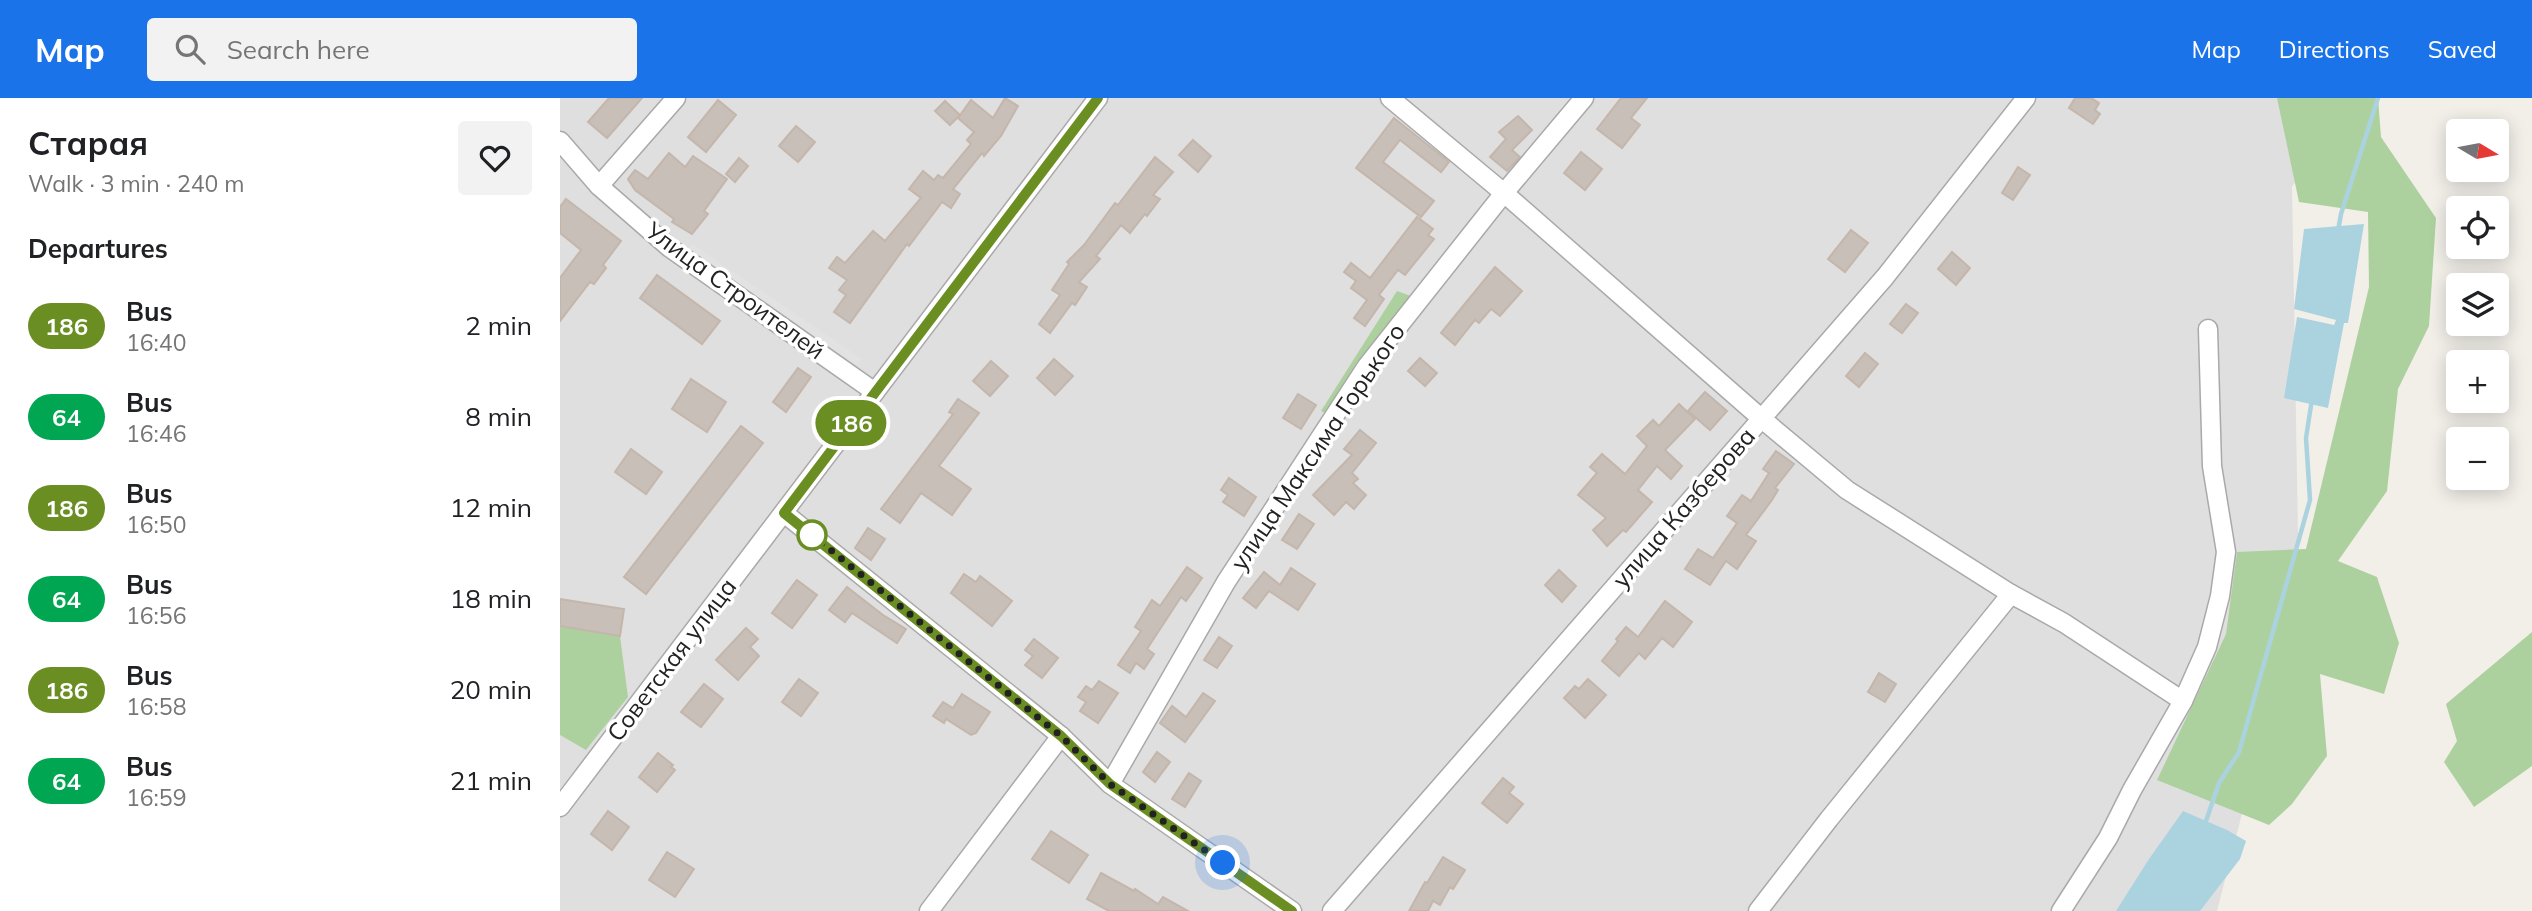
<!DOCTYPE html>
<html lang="en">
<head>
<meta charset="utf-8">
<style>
  body { margin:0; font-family:Mulish,sans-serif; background:#f2f2f2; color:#202124; height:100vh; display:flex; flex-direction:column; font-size:26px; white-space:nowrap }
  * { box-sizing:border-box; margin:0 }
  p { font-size:23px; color:#757577 }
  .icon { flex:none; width:38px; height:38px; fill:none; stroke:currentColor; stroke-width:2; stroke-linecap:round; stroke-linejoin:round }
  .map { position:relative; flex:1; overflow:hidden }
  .sheet { display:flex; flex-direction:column; background:#fff; width:560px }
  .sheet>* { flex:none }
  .badge { padding:0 14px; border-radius:23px; font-size:24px; line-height:46px }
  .needle { width:46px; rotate:100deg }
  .buttons { position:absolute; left:1886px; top:21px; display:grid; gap:14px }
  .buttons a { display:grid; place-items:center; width:63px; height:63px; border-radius:7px; background:#fff; box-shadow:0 4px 18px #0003; font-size:35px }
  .you { position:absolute; width:35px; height:35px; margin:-18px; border:5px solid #fff; border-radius:50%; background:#1a73e8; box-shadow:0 0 0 10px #1a73e833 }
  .map>.badge { position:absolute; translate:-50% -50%; box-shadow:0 0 0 4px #fff }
  h2 { padding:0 28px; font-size:26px; line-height:63px }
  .round { display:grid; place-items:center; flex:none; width:74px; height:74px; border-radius:7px; background:#f2f2f2 }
  .summary { display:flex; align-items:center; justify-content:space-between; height:119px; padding:0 28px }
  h1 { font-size:33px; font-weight:700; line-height:52px }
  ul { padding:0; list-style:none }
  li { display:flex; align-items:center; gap:21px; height:91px; padding:0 28px }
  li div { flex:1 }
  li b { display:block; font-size:26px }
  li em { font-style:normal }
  li .badge { min-width:77px; font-weight:700; text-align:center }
  header { display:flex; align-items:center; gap:42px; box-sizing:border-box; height:98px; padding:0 35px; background:#1a73e8; color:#fff }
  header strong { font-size:33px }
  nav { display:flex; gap:38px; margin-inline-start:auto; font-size:24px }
  .search { width:490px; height:63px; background:#f2f2f2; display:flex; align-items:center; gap:18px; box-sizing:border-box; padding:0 24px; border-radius:7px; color:#757577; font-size:26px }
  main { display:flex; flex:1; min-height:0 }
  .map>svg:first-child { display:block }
  .residential { fill:#e0dfdf }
  .forest { fill:#add19e }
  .parking { fill:#e2e2e2 }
  .water { fill:#aad3df }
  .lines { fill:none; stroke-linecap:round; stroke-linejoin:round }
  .stream { stroke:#aad3df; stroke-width:4.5 }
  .building { fill:#c7bfb8; stroke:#c4b6ab; stroke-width:2 }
  .minor-casing { stroke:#a9a9a9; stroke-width:21 }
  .minor { stroke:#fff; stroke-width:18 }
  .line-casing { stroke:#fff; stroke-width:16 }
  .line { stroke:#6b8e23; stroke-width:10 }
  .walk { stroke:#222; stroke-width:7; stroke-dasharray:0 12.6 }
  .stop-dot { fill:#fff; stroke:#6b8e23; stroke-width:3.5 }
  .labels { text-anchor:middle; stroke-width:7; stroke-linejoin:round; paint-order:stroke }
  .street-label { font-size:24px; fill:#222; stroke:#fff }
</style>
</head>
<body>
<header>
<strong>Map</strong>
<div class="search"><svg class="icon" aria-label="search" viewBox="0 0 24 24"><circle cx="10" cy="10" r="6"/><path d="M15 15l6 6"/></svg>Search here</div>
<nav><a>Map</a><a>Directions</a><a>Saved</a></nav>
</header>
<main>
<section class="sheet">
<div class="summary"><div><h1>Старая</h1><p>Walk · 3 min · 240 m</p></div><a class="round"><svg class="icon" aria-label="heart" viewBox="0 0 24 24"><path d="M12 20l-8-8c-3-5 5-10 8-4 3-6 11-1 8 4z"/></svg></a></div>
<h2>Departures</h2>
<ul>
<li><span class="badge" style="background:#6b8e23;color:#fff">186</span><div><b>Bus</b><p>16:40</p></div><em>2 min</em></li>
<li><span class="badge" style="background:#00a651;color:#fff">64</span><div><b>Bus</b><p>16:46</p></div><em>8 min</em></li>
<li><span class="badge" style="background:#6b8e23;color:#fff">186</span><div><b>Bus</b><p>16:50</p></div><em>12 min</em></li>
<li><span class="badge" style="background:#00a651;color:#fff">64</span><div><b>Bus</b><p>16:56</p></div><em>18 min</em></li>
<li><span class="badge" style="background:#6b8e23;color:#fff">186</span><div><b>Bus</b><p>16:58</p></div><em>20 min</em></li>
<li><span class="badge" style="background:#00a651;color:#fff">64</span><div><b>Bus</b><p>16:59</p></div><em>21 min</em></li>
</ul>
</section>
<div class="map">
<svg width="1972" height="813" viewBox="0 0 1972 813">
  <rect width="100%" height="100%" fill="#f2efe9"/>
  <polygon class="residential" points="0,0 1819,0 1732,88 1739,494 1657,813 0,813"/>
  <g class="forest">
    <polygon points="1717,0 1818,0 1821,39 1876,120 1869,228 1838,291 1827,393 1778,463 1817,479 1839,545 1824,596 1760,576 1767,658 1732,706 1709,727 1597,682 1666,536 1677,454 1746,451 1809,189 1808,114 1739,104"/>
    <polygon points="837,193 851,198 771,318 761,313"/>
    <polygon points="0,528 60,538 68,599 26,652 0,637"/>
    <polygon points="1972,534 1972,668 1914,709 1884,664 1897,643 1886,606"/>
  </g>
  <polygon class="parking" points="132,146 302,261 297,267 128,153"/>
  <g class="water">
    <polygon points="1804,126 1788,225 1784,225 1768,310 1724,300 1737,219 1774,227 1776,222 1734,211 1744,131"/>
    <polygon points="1623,713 1667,732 1686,743 1680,761 1640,813 1556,813 1589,761"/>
  </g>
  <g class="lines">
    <g class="stream">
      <polyline points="1778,133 1781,116 1818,0"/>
      <polyline points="1646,723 1659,685 1679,654 1750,402 1746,340 1752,301"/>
    </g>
  </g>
  <g class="building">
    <polygon points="49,0 82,0 47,40 28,24"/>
    <polygon points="445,0 458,8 441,38 424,58 422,55 393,91 400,96 391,110 382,104 349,148 347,146 290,225 274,214 286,197 279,192 287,182 269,170 277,159 285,165 313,133 325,143 361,100 349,91 363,73 374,82 378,77 383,80 411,46 407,42 414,34 398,20 411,2 433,20"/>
    <polygon points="1061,0 1087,0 1071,20 1080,27 1062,50 1037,31"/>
    <polygon points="1515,0 1531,0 1539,5 1535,12 1540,16 1533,26 1509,10"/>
    <polygon points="158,2 176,17 146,54 128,39"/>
    <polygon points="385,3 400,17 390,27 375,13"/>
    <polygon points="958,18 972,32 952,52 960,59 947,73 930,59 946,41 939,34"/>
    <polygon points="834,20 889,64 881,74 840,42 823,64 874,103 861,119 796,70"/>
    <polygon points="236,28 255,44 238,64 219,48"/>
    <polygon points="633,42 651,58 638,74 619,57"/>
    <polygon points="1021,54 1042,71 1025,92 1004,75"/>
    <polygon points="109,55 125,69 133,58 167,81 144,113 148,116 132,136 112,124 114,121 75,92 68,81 75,72 88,81"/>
    <polygon points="595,59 613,74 593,97 600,101 587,118 585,116 570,135 561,127 536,158 540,161 519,184 527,189 515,207 512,205 490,235 479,226 500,197 492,192 509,166 507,164 524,147 555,105 558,107"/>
    <polygon points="179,60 188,68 175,84 166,76"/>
    <polygon points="1458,69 1470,77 1453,102 1442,95"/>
    <polygon points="6,101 61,143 43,167 46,170 34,186 30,184 0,223 0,180 21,152 0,135 0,109"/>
    <polygon points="857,119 873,131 868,137 874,141 845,177 838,172 819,197 824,201 805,228 794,220 807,202 791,190 796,183 784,174 791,165 810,180"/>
    <polygon points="1291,132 1308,145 1285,174 1268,161"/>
    <polygon points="1392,154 1410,170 1396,187 1378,171"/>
    <polygon points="935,169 962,193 940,218 931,211 919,225 915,222 895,247 881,235"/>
    <polygon points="97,177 160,223 142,246 80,200"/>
    <polygon points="1346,206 1358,215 1342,235 1330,226"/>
    <polygon points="1305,255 1318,266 1299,289 1286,278"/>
    <polygon points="860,260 877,275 865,288 848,273"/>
    <polygon points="494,261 513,278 495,297 477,280"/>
    <polygon points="431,263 448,278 430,298 413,283"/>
    <polygon points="238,270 251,279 226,314 213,304"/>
    <polygon points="131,281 166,304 147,334 112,311"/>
    <polygon points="1145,294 1167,313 1150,332 1128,313"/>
    <polygon points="738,296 756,307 741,331 723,320"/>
    <polygon points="398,301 419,315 379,368 411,391 392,417 361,395 340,425 321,411 393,316 389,314"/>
    <polygon points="1119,306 1135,321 1105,352 1122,368 1111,381 1097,368 1078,392 1092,404 1066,434 1063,432 1047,448 1033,432 1046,420 1018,397 1037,375 1030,369 1042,356 1065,376 1087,348 1077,338 1093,322 1099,328"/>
    <polygon points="181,328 203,345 86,496 64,479"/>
    <polygon points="800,332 816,345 792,375 798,381 793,385 806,397 794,411 786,404 774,417 753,397 792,357 784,351"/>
    <polygon points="71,351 102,374 86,396 55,374"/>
    <polygon points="1216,353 1234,366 1215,390 1218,392 1212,402 1186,437 1196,443 1177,471 1166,463 1150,487 1125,471 1138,451 1153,460 1177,425 1167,418 1182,397 1191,403 1209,375 1203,371"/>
    <polygon points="669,380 696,399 684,418 663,404 668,397 661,392"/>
    <polygon points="739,416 754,426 737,451 722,442"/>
    <polygon points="308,430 325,441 311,462 295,450"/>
    <polygon points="627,469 642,480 626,503 621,499 587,551 594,556 584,571 576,565 570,575 558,567 581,533 575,529 592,502 600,508"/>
    <polygon points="731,470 755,486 738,512 709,493 696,510 683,500 704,474 720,487"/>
    <polygon points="999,472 1016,488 1002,504 985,487"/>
    <polygon points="404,476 416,484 420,478 452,503 432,528 391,495"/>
    <polygon points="237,482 257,497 232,530 212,515"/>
    <polygon points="287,489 323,517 346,531 337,545 292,515 285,524 269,512"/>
    <polygon points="0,501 64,511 60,538 0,528"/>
    <polygon points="1105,503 1132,524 1113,549 1102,540 1085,561 1079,555 1059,578 1042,563 1058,543 1056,541 1066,529 1078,539"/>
    <polygon points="186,530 198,541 190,549 199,558 178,582 156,562"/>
    <polygon points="659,539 672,548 657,570 644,562"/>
    <polygon points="474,541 498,560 482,580 465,567 473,558 465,552"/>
    <polygon points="1319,575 1336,586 1325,604 1308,594"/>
    <polygon points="239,581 258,595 241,618 222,604"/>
    <polygon points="1028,581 1046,597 1025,620 1004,600 1015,588 1019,591"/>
    <polygon points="539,583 558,595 538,625 520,613 526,604 518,599 526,588 532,592"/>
    <polygon points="144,586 163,601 141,629 121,614"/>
    <polygon points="643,595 655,603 625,644 600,625 612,608 626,619"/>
    <polygon points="402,596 430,614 416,635 411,637 386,621 384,625 373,618 383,604 393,610"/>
    <polygon points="597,654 610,664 595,684 583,674"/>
    <polygon points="98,655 113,667 111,669 115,672 97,694 79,679"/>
    <polygon points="629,675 641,683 625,709 612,701"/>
    <polygon points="943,680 954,689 949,695 963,706 947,725 922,705"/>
    <polygon points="48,713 69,729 52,752 31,736"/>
    <polygon points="491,733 528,757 509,785 472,761"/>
    <polygon points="107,754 134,771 115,799 89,782"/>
    <polygon points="883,759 905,772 893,791 890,789 880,807 873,803 868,813 849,813 865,784 867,785"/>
    <polygon points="541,775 574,793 575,791 598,806 603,799 628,813 549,813 527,801"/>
  </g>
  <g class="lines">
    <defs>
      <g id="minor">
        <polyline points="830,0 944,95 1202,321 1287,392 1451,496 1504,525 1623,603"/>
        <polyline points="0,43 39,88 110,150 315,294"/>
        <polyline points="39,88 116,0"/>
        <polyline points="224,415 501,638 550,686 732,813"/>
        <polyline points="550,686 666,484 807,268 944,95 1024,0"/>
        <polyline points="0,709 538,0"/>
        <polyline points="369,813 501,638"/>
        <polyline points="772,813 1325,179 1466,0"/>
        <polyline points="1198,813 1269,721 1451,496"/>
        <polyline points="1501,813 1548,740 1572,692 1623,603 1647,549 1660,498 1666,454 1652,368 1648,231"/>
      </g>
    </defs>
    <use href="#minor" class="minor-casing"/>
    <use href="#minor" class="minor"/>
  </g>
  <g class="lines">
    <defs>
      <polyline id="line" points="538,0 224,415 501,638 550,686 732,813"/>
    </defs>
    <use href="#line" class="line-casing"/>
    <use href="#line" class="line"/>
    <polyline class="walk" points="252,437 501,638 550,686 663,765"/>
  </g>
  <circle class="stop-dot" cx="252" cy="437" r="14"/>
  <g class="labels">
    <g class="street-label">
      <text transform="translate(175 193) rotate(36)" y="8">Улица Строителей</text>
      <text transform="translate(758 349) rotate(-56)" y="8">улица Максима Горького</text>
      <text transform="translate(1124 410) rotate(-49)" y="8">улица Казберова</text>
      <text transform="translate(112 562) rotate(-53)" y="8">Советская улица</text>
    </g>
  </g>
</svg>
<div class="buttons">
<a><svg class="needle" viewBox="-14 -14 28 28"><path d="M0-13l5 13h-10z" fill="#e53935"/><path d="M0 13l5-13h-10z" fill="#757577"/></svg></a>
<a><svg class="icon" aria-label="locate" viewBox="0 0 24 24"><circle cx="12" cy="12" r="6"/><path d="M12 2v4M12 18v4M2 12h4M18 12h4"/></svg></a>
<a><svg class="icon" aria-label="layers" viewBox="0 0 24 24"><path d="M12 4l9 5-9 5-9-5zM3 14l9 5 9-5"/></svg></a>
<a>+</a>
<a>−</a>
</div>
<div class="you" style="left:663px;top:765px"></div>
<b class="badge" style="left:291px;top:325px;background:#6b8e23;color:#fff">186</b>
</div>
</main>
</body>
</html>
